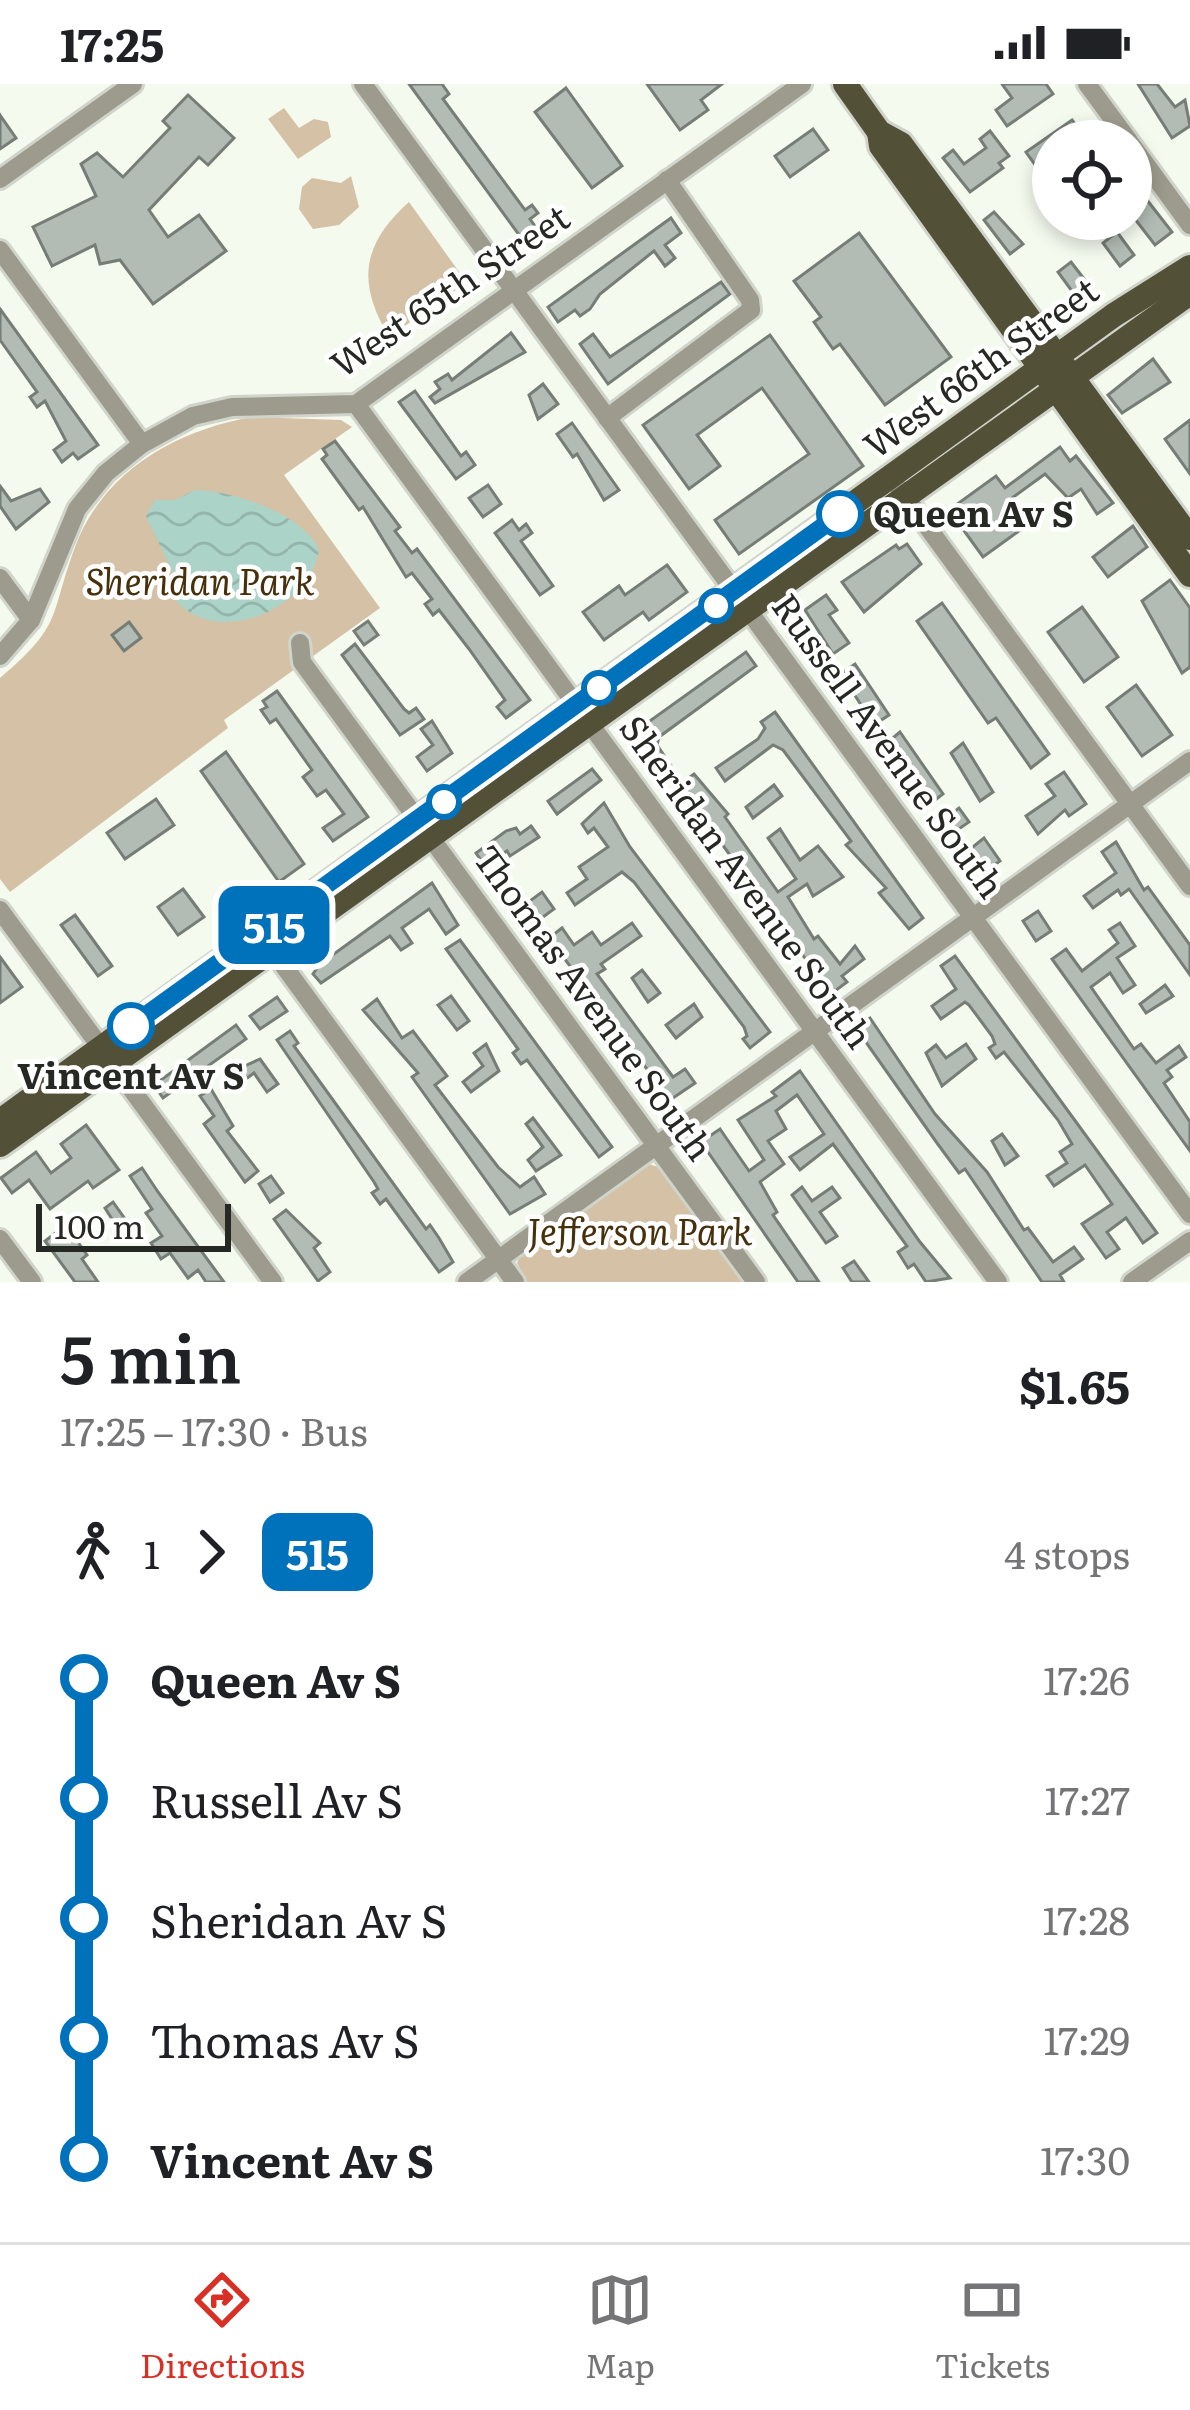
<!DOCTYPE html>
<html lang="en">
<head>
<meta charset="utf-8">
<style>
  body { margin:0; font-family:Literata,serif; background:#f6f6f6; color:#202124; height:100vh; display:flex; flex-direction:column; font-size:45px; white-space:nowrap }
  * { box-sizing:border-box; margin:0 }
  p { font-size:39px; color:#757577 }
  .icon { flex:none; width:66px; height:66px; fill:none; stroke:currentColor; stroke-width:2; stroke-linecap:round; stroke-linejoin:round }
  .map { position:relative; height:1198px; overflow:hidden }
  .panel { display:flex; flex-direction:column; background:#fff; flex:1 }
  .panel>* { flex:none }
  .badge { padding:0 24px; border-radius:18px; font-size:42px; line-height:78px }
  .tools { position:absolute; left:1032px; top:36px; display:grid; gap:24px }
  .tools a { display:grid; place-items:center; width:120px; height:120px; border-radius:50%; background:#fff; box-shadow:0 6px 18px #0003; font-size:60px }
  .scale { position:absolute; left:36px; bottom:30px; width:195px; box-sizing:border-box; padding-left:12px; border:6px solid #262824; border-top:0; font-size:33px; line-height:42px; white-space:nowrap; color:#262824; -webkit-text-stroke:9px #fff; paint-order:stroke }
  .map>.badge { position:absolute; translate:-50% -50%; box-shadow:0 0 0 6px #fff }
  .legs { display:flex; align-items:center; gap:18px; height:132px; padding:0 60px; font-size:39px }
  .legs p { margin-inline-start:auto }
  .summary { display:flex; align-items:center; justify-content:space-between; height:204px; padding:0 60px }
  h1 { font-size:66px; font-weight:600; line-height:90px }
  ul { padding:0 60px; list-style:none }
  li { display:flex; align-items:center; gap:42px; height:120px; font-size:45px }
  li i { display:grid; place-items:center; width:18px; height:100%; margin:0 15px; background:currentColor }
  li i::after { content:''; width:30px; height:30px; margin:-15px; border:9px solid; border-radius:50%; background:#fff }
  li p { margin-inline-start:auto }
  li:first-child i { background:linear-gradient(#0000 50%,currentColor 0) }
  li:last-child i { background:linear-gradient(currentColor 50%,#0000 0) }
  .status { display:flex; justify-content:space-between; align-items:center; height:84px; padding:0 60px; background:#fff; direction:ltr }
  .status svg { height:33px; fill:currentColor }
  .dock { display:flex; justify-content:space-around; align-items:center; height:168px; border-top:3px solid #e0e0e0; background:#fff; font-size:33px; color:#757577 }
  .dock a { display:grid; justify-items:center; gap:6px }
  .dock .on { color:#d93025 }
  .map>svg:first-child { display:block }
  .park { fill:#d5c1a5 }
  .water { fill:url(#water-waves) }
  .building { fill:#b2bbb4; stroke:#757d76; stroke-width:3 }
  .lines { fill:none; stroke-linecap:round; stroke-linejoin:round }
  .minor-casing { stroke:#d0d4ca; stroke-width:24 }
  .major-casing { stroke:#d0d4ca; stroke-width:30 }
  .minor { stroke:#9d9b8d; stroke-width:18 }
  .major { stroke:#535038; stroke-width:24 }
  .line-1-casing { stroke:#fff; stroke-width:27 }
  .line-1 { stroke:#0072bc; stroke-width:18 }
  .stop-1-dot { fill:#fff; stroke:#0072bc; stroke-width:6 }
  .labels { text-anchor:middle; stroke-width:9; stroke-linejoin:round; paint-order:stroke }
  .street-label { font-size:36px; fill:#262824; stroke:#fff }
  .stop-label { font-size:36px; font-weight:bold; fill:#262824; stroke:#fff; text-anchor:start }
  .park-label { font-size:36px; font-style:italic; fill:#47310c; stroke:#fff }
</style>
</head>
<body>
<div class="status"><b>17:25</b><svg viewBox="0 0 49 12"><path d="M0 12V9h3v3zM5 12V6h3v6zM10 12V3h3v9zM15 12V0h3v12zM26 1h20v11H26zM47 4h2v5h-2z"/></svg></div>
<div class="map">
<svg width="1190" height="1198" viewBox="0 0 1190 1198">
  <defs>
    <pattern id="water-waves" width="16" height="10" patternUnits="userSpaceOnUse" patternTransform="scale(3)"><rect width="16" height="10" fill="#abd3c8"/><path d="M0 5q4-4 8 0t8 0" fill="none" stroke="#93b5ac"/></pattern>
  </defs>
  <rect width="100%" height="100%" fill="#f5faef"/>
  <g class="park">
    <polygon points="284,24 299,44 314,35 328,38 331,53 298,75 268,35"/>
    <polygon points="351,92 359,123 339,141 313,145 299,125 302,103 312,94 341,99"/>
    <path d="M 409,118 L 462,192 L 460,203 L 389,253 C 357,199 361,161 409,118 Z"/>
    <path d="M 252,333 L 341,336 L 352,343 L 284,391 L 380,524 L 224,636 L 228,644 L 10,808 L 0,795 L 0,594 C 64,540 49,533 75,463 C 103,387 177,346 252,333 Z"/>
    <polygon points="646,1079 661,1084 744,1198 527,1198 517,1179 521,1170"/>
  </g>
  <path class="water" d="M 195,406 C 233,407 303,429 319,466 C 308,530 206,569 168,506 L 173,489 L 146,432 L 155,416 L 175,416 Z"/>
  <g class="building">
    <polygon points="409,0 442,0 449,10 443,15 525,126 532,121 538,129 530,135 545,156 530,166"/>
    <polygon points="647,0 722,0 701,16 708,26 680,46"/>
    <polygon points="1002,0 1046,0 1053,10 1007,42 996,26 1012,14"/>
    <polygon points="1138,0 1157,0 1175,23 1185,16 1190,42 1172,54"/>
    <polygon points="566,4 622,82 592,104 535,28"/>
    <polygon points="188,11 234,54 208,81 199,73 149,126 168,153 199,131 226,167 153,220 120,176 100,180 95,161 52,182 33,143 96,112 81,80 97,69 123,93 170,44 163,37"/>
    <polygon points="0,31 16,54 0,65"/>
    <polygon points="1072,36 1084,52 1053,57 1053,74 1038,85 1026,68"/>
    <polygon points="813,45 828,66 790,93 775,72"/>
    <polygon points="990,47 1009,72 999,79 1003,84 970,108 943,74 953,66 964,80 986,64 980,55"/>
    <polygon points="1140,107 1172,148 1155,161 1131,130 1131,115"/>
    <polygon points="994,128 1023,160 1010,170 984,136"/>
    <polygon points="671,134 681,149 665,161 675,174 665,182 654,167 600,210 590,225 580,232 575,226 558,238 548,223"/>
    <polygon points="1117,148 1134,171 1120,182 1103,159"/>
    <polygon points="859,149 951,273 885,321 840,260 833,265 814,238 821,233 794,197"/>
    <polygon points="1071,178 1088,200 1074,210 1058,188"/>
    <polygon points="721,198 730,210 608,300 580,260 593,250 610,273"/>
    <polygon points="0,225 98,361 78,375 73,369 62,378 54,366 66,357 45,317 37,323 30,313 37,308 0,256"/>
    <polygon points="511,249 525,268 435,319 430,313 440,305 435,298 448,290 452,296"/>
    <polygon points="770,251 863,382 739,470 715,436 809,370 762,304 697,351 720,382 689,405 643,341"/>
    <polygon points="1153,275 1170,298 1122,329 1108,311"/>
    <polygon points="543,300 558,320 538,335 529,311"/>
    <polygon points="415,307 461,372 466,368 475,381 456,395 399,318"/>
    <polygon points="1190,336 1190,390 1165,355"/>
    <polygon points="572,339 619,406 604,416 577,370 573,373 557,350"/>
    <polygon points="335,357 400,443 395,447 412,469 417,465 530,616 506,634 497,623 505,616 469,565 439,526 433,531 425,520 432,515 412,489 406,493 363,423 359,426 322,375 327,371 323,365"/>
    <polygon points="1060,363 1070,377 1076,372 1113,419 1097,430 1081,405 1068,414 1045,390 1012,414 1030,439 983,473 949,426 996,392 1005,404"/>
    <polygon points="488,401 501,420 483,433 469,414"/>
    <polygon points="0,402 11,417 40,405 49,418 16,445 0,422"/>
    <polygon points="512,436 519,446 526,440 532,449 521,457 553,502 540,511 495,449"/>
    <polygon points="1133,442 1147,463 1108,493 1093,473"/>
    <polygon points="907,460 921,480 864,528 842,498 896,461 899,465"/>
    <polygon points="667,481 687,508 649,536 643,528 604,556 583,528 619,502 625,511"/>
    <polygon points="1170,496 1190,524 1190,583 1182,589 1142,517"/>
    <polygon points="826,511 837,526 829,531 849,559 833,570 805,526"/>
    <polygon points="942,519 1049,670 1031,684 996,634 988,639 917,537"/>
    <polygon points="1082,523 1118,573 1084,598 1048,548"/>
    <polygon points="368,537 378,551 364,561 354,547"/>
    <polygon points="129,538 141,554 124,567 112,551"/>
    <polygon points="355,560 404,625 409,629 416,624 424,635 400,651 342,571"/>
    <polygon points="746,568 756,582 659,653 657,661 674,686 663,693 633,649"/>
    <polygon points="855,580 889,631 874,641 841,590"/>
    <polygon points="1136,601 1172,651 1142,672 1107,623"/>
    <polygon points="277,607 368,733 333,757 323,744 344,730 326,706 317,712 303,693 312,686 276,635 270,639 261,626 267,623 263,617"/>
    <polygon points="775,628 923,834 909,845 879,809 886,804 846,761 851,757 783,666 773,661 725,697 716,684 758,655 765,644 761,638"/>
    <polygon points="432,637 452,669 427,687 417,673 433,661 421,645"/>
    <polygon points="900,648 943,710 931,719 888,658"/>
    <polygon points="963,659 993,708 980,717 951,669"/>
    <polygon points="226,668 304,780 279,798 201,687"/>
    <polygon points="592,685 601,696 557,730 548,717"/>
    <polygon points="1064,688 1086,720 1069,732 1065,726 1038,750 1026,732 1055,712 1046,700"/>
    <polygon points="694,690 728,730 725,733 778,808 796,795 768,754 780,745 800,776 818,762 843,793 813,812 807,800 788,813 814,855 818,852 840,880 855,862 864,875 842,892 847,898 831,910 679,701"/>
    <polygon points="774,701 782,712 753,734 746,723"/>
    <polygon points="156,715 174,741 125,775 107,749"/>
    <polygon points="604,719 630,763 770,948 750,964 743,955 747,952 744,943 634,798 622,788 575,821 567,809 587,795 579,783 608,763 594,744 588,749 582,740"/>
    <polygon points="959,724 969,738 953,749 943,736"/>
    <polygon points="531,742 539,753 510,772 507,767 485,782 476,769 506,747 516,744 520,750"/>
    <polygon points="984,754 1000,777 985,788 969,766"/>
    <polygon points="1116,758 1144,806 1148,803 1190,861 1190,891 1129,805 1121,811 1118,806 1093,824 1084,812 1116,789 1102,768"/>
    <polygon points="432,799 458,841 446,850 429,825 402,844 412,859 401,866 390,852 321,899 313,890 320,880"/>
    <polygon points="183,805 204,833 178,851 158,823"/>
    <polygon points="542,808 554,825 535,839 523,822"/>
    <polygon points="1038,827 1051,847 1036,857 1023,837"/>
    <polygon points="75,831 112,882 98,892 61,841"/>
    <polygon points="632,839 641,852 601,880 605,885 597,890 673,993 685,985 695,999 670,1016 549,854 562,844 574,861 592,848 601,861"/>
    <polygon points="1120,839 1135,862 1117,874 1135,901 1123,909 1110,889 1091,903 1134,965 1141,960 1156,979 1179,962 1186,973 1167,986 1172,993 1164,999 1190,1038 1190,1067 1052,875 1066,865 1082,887 1118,859 1109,846"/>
    <polygon points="460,856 612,1063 599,1073 527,976 521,980 513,969 518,965 446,865"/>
    <polygon points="955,872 1157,1149 1143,1159 1126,1134 1107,1148 1119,1165 1106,1174 1082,1140 1112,1120 1085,1081 1054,1102 1047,1092 1067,1079 1060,1068 1072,1060 1058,1036 1004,968 996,974 989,964 995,960 992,952 969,921 965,918 941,935 932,922 956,905 941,882"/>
    <polygon points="0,873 22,903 0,919"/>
    <polygon points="642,886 660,909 648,918 632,894"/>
    <polygon points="1165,901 1173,912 1146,929 1140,920"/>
    <polygon points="451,912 469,937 457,946 438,921"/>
    <polygon points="277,913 287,927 260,945 250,932"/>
    <polygon points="377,915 402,954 413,947 447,992 435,1001 498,1083 520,1103 534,1093 545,1110 510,1130 412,993 418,989 363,926"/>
    <polygon points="694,920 702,933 676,954 666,941"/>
    <polygon points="870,934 935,1030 987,1088 1024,1146 1028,1144 1053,1178 1074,1163 1083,1175 1060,1191 1064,1198 1042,1198 965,1085 959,1089 937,1059 856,944"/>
    <polygon points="236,941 246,955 163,1014 154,1001"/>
    <polygon points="290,947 298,959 294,962 426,1145 430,1141 439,1154 453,1178 439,1188 386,1115 380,1120 372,1109 378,1105 374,1098 277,956"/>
    <polygon points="486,960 499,987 471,1008 463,998 483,982 474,969"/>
    <polygon points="966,960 976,975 942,1002 926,969 936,961 946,974"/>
    <polygon points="260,975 278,1000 267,1008 254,989 246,995 238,985"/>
    <polygon points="800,987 920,1158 950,1194 926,1198 914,1180 908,1184 898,1168 907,1162 833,1060 800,1086 790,1073 824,1050 797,1011 776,1027 786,1045 768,1057 784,1080 760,1098 777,1128 773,1131 819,1198 798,1198 701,1058 720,1045 749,1087 764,1076 738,1036 776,1012 772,1008"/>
    <polygon points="211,1005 233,1042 227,1047 258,1087 245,1098 204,1040 214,1032 200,1012"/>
    <polygon points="533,1034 561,1071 536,1087 528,1076 543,1063 526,1040"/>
    <polygon points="86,1041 119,1086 93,1104 88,1097 50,1125 29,1096 12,1109 1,1094 36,1068 51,1089 71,1074 61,1060"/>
    <polygon points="1002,1050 1018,1072 1005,1081 992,1057"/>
    <polygon points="142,1084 158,1108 224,1198 206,1198 198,1186 188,1194 170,1169 161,1175 151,1159 162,1152 146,1129 152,1125 130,1092"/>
    <polygon points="271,1092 283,1109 270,1118 259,1100"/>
    <polygon points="802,1103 812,1117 832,1103 840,1114 820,1128 837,1152 826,1159 792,1111"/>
    <polygon points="113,1118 130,1142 121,1149 105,1124"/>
    <polygon points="286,1126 320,1159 314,1164 330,1188 318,1197 274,1135"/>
    <polygon points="66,1141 87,1171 82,1175 98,1198 75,1198 45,1157"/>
    <polygon points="854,1177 869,1198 852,1198 843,1184"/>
  </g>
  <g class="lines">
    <defs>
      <g id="minor">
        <polyline points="363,0 1190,1130"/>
        <polyline points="1087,0 1129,57"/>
        <polyline points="1131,60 1190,141"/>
        <polyline points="0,95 133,0"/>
        <polyline points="0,166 142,360"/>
        <polyline points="356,320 998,1198"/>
        <polyline points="607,334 751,226 750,216 667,96"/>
        <polyline points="899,404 1190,802"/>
        <polyline points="0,494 31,536"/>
        <polyline points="300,559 302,578 756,1198"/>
        <polyline points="0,572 31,536 77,425 106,389 142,360 193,332 232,323 356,320 802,0"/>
        <polyline points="0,826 273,1198"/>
        <polyline points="267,859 515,1198"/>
        <polyline points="0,1155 32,1198"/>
        <polyline points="467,1198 1190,677"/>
        <polyline points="1132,1198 1190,1157"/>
      </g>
      <g id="major">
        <polyline points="845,0 879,48 901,60 1190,454"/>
        <polyline points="879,48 881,62 1190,491"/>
        <polyline points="0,1037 1114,231 1190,183"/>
        <polyline points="0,1061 1190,209"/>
      </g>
    </defs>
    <use href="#minor" class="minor-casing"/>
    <use href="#major" class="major-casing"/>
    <use href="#minor" class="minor"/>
    <use href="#major" class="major"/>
  </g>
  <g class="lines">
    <defs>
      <polyline id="line-1" points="131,942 840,430"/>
    </defs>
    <use href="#line-1" class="line-1-casing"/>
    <use href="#line-1" class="line-1"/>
  </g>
  <g class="stop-1-dot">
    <circle cx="840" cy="430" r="21"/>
    <circle cx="716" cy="522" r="15"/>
    <circle cx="599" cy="604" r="15"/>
    <circle cx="444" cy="718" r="15"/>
    <circle cx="131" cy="942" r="21"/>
  </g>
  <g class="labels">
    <g class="street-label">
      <text transform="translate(450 207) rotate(-34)" y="13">West 65th Street</text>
      <text transform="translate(981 284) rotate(-36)" y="13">West 66th Street</text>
      <text transform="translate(888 662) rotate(54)" y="13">Russell Avenue South</text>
      <text transform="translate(746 798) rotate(54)" y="13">Sheridan Avenue South</text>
      <text transform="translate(593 919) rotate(54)" y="13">Thomas Avenue South</text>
    </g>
    <g class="stop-label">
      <text x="873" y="443">Queen Av S</text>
      <text x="131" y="1005" text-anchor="middle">Vincent Av S</text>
    </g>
    <g class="park-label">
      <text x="200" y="511">Sheridan Park</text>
      <text x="640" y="1161">Jefferson Park</text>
    </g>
  </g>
</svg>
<div class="tools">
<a><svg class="icon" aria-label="locate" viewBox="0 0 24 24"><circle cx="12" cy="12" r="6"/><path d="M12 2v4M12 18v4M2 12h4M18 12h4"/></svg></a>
</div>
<div class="scale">100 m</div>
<b class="badge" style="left:274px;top:841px;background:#0072bc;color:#fff">515</b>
</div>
<section class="panel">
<div class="summary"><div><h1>5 min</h1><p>17:25 – 17:30 · Bus</p></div><b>$1.65</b></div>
<div class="legs"><svg class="icon" aria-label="walk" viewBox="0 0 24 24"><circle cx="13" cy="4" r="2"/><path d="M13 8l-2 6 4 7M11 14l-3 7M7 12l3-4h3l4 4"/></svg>1<svg class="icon" aria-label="forward" viewBox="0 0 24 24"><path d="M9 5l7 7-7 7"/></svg><b class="badge" style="background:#0072bc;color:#fff">515</b><p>4 stops</p></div>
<ul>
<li><i style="color:#0072bc"></i><b>Queen Av S</b><p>17:26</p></li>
<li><i style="color:#0072bc"></i><span>Russell Av S</span><p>17:27</p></li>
<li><i style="color:#0072bc"></i><span>Sheridan Av S</span><p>17:28</p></li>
<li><i style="color:#0072bc"></i><span>Thomas Av S</span><p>17:29</p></li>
<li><i style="color:#0072bc"></i><b>Vincent Av S</b><p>17:30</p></li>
</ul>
</section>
<nav class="dock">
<a class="on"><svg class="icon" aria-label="directions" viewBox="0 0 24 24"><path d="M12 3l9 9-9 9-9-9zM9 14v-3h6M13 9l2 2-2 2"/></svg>Directions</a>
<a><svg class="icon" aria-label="map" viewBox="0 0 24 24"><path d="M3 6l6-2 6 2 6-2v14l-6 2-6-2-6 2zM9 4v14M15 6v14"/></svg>Map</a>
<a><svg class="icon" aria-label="tickets" viewBox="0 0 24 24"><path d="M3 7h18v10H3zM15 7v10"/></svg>Tickets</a>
</nav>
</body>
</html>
